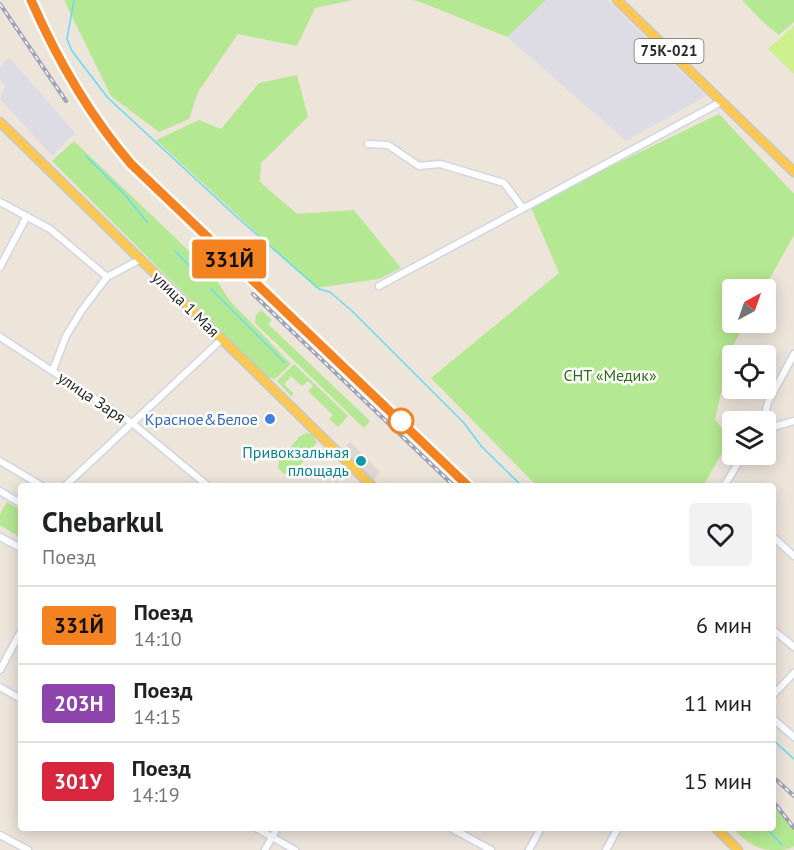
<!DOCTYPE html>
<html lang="ru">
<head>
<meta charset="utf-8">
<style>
  body { margin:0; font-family:"PT Sans",sans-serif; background:#f2f2f2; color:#202124; height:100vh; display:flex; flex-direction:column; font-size:22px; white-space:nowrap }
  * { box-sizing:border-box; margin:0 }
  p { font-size:20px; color:#757577 }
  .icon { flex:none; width:33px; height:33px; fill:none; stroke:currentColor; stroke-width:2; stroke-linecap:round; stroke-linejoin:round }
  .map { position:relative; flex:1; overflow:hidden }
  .drawer { position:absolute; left:18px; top:483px; width:758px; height:348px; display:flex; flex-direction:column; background:#fff; border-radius:6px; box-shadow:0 3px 15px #0003 }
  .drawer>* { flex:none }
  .badge { padding:0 12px; border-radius:4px; font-size:21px; line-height:39px }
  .needle { width:39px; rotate:40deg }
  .fabs { position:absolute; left:722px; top:279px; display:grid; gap:12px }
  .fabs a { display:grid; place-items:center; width:54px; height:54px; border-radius:6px; background:#fff; box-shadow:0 3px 15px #0003; font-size:30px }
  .map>.badge { position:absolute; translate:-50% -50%; box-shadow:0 0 0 3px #fff }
  .round { display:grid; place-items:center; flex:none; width:63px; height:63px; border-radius:6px; background:#f2f2f2 }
  .overview { display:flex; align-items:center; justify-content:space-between; height:102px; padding:0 24px }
  h1 { font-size:28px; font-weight:700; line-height:45px }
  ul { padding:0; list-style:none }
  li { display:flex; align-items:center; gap:18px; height:78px; padding:0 24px; border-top:2px solid #e0e0e0 }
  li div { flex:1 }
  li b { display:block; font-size:22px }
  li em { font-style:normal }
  li .badge { min-width:66px; font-weight:700; text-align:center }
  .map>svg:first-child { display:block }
  .industrial { fill:#dddce5 }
  .green { fill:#b5e892 }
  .pitch { fill:#cdf18d }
  .plaza { fill:#ddd7d1 }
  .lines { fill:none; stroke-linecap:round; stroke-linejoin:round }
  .stream { stroke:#64dbf8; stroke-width:1.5 }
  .minor-casing { stroke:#cfd5e4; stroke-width:9 }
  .major-casing { stroke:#c8c8c8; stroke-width:11 }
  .minor { stroke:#fff; stroke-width:6 }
  .major { stroke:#fcc851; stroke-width:8 }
  .rail-casing { stroke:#9da2b6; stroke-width:4 }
  .rail { stroke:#fff; stroke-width:1.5; stroke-dasharray:4.5; stroke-linecap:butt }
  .line-casing { stroke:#fff; stroke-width:14 }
  .line { stroke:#f58220; stroke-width:9 }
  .shop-dot { fill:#3f7fe0; stroke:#fff; stroke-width:2 }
  .stop-dot { fill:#fff; stroke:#f58220; stroke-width:3 }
  .culture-dot { fill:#0f9aa8; stroke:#fff; stroke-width:2 }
  .labels { text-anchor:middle; stroke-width:5; stroke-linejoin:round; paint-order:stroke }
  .shield { fill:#fff; stroke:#6a6a6a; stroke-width:1.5 }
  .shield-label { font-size:15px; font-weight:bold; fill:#2a2a2a }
  .street-label { font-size:16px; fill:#2a2a2a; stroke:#fff }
  .park-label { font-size:16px; fill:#2d6c14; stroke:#fff }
  .shop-label { font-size:16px; fill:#366cbe; stroke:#fff; text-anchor:end }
  .culture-label { font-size:16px; fill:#0d838f; stroke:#fff; text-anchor:end }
</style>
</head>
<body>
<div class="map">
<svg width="794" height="850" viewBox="0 0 794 850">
  <rect width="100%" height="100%" fill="#ede4da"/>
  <g class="industrial">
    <polygon points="546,0 607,0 706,96 626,141 507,37"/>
    <polygon points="9,57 75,133 52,156 0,99 5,86 0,80 0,68"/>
  </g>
  <g class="green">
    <polygon points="64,0 353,0 315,8 297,46 238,34 198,92 189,119 159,132 111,96"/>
    <polygon points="412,0 546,0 507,37 423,3"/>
    <polygon points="742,0 794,0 794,22 779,35 763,22"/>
    <polygon points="297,75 308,117 261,163 260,182 297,214 354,210 401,268 379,279 316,288 156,140 199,120 221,129 259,83"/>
    <polygon points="719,114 794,194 794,235 764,289 732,290 732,322 746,323 732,347 715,419 730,439 703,486 537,486 431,378 559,273 530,205"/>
    <polygon points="74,141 212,273 230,301 291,364 275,379 267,377 52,161"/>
    <polygon points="261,310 272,320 268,324 370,421 364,428 255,323 256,315"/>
    <polygon points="294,364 348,416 338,427 329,419 333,415 308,391 313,386 308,381 302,386 291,376 284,384 293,393 292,397 277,381"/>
    <path d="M 307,433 L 312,434 L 317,442 C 305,456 303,469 284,474 L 278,468 L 279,461 L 300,436 Z"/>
    <polygon points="7,502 21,510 21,538 0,525 0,514"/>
    <path d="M 773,802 L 794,831 L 794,846 C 788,850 782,850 775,850 C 755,850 746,841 732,828 L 772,828 Z"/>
  </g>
  <polygon class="pitch" points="794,26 794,74 768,49"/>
  <polygon class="plaza" points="350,442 380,472 373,480 342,450"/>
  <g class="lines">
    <g class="stream">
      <polyline points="74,0 67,39 72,51 108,98 239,219 319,289 330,292 352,311 464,423 482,447 522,486"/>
      <polyline points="86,156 126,196 147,222"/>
      <polyline points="175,251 204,281"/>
      <polyline points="211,289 285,363"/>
      <polyline points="772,739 794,759"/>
      <polyline points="766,828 782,845"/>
    </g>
    <defs>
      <g id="minor">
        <polyline points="368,144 388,145 419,166 440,164 504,183 522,207"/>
        <polyline points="0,202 50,229 107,277"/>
        <polyline points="0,267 27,216"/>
        <polyline points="379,286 721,102"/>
        <polyline points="0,337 132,423 208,486"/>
        <polyline points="53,370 66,336 82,310 107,277 141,259"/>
        <polyline points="763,422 768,402 794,354"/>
        <polyline points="765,423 777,426 794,421"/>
        <polyline points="0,461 42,486"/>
        <polyline points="65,486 222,339"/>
        <polyline points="724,486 744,454"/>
        <polyline points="0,491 18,502 21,496"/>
        <polyline points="772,536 794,556"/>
        <polyline points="0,537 21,548"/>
        <polyline points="772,629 794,647"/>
        <polyline points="0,670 21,631"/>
        <polyline points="0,687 21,699"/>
        <polyline points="772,696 794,673"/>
        <polyline points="772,718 794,737"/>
        <polyline points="256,828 295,850"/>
        <polyline points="451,828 491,850"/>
        <polyline points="0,835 28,850"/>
        <polyline points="265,850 277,828"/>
        <polyline points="529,850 541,828"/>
        <polyline points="606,850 618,828"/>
      </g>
      <g id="major">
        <polyline points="617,0 794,172"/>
        <polyline points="0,122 372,486"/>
        <polyline points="716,828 738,850"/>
      </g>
    </defs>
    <use href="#minor" class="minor-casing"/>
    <use href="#major" class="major-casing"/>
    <use href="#minor" class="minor"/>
    <use href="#major" class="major"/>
    <defs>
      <g id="rail">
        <path d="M 31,0 C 57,59 89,115 131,164 L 468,486"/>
        <polyline points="0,4 66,101"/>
        <polyline points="253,294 454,486"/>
        <polyline points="772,776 794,796"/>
        <polyline points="772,800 794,828"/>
      </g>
    </defs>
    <use href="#rail" class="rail-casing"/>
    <use href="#rail" class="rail"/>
  </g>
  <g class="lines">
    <defs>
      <path id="line" d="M 31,0 C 57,59 89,115 131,164 L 468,486"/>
    </defs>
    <use href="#line" class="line-casing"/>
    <use href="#line" class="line"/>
  </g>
  <circle class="shop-dot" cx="270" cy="419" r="6"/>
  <circle class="stop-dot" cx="401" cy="421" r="12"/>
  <circle class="culture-dot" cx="361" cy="461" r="6"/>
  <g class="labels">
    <rect class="shield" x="634.5" y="39" width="69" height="24" rx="4.5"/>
    <g class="shield-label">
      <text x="669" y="56">75К-021</text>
    </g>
    <g class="street-label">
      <text transform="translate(186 304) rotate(44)" y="6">улица 1 Мая</text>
      <text transform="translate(92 397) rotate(34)" y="6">улица Заря</text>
    </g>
    <g class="park-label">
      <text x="610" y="381">СНТ «Медик»</text>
    </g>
    <g class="shop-label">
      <text x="258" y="425">Красное&amp;Белое</text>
    </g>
    <g class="culture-label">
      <text x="349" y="458">Привокзальная<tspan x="349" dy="18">площадь</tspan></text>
    </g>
  </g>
</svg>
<div class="fabs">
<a><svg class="needle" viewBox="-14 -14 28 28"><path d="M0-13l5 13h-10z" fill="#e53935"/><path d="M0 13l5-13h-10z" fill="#757577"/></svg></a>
<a><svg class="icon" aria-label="locate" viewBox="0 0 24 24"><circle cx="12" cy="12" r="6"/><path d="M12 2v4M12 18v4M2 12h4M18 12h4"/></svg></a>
<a><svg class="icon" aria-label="layers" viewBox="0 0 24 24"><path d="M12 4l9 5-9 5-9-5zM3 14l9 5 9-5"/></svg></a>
</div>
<b class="badge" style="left:229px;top:259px;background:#f58220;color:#111">331Й</b>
<section class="drawer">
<div class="overview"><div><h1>Chebarkul</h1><p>Поезд</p></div><a class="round"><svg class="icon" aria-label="heart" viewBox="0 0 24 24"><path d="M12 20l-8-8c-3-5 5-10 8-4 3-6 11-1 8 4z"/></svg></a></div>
<ul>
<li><span class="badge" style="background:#f58220;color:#111">331Й</span><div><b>Поезд</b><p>14:10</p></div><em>6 мин</em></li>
<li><span class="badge" style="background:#8e44ad;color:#fff">203Н</span><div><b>Поезд</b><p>14:15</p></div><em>11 мин</em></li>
<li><span class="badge" style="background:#d7263d;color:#fff">301У</span><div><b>Поезд</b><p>14:19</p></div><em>15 мин</em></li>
</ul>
</section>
</div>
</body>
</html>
